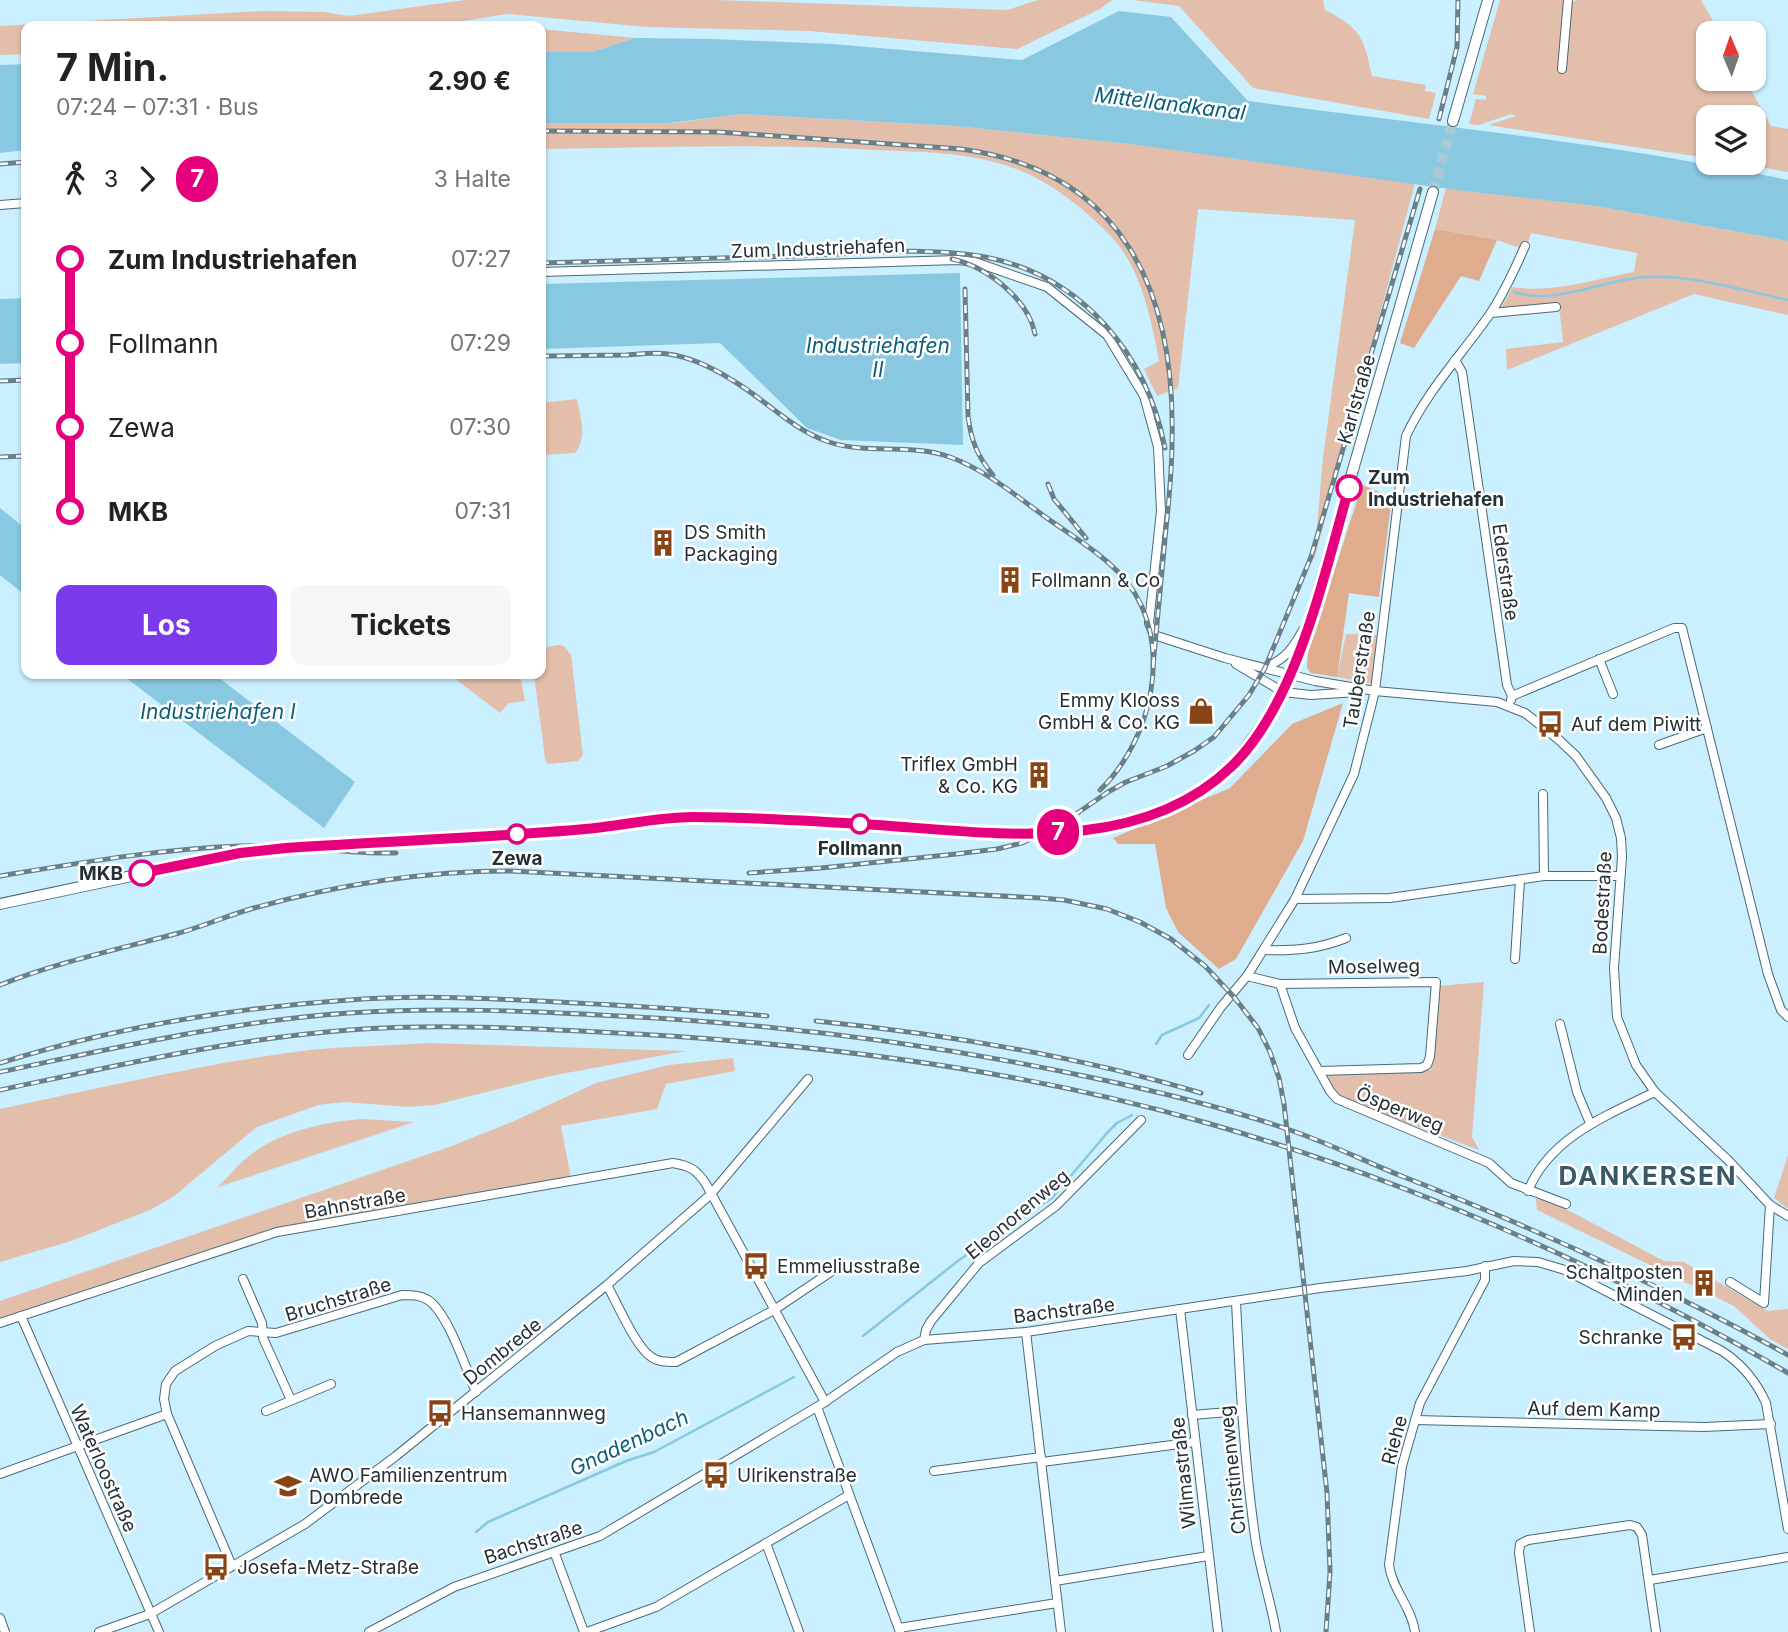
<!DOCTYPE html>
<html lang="de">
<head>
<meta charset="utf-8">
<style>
  body { margin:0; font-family:Inter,sans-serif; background:#f6f6f6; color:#222; height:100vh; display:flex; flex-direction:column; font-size:26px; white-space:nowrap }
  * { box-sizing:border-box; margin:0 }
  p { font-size:23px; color:#767676 }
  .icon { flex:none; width:38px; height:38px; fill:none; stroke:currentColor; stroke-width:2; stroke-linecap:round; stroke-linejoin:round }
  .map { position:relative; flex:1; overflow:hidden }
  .side { position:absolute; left:21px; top:21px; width:525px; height:658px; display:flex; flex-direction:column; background:#fff; border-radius:14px; box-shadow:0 2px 5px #0004 }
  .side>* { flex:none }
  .badge { padding:0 14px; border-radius:23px; font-size:24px; line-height:46px }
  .needle { width:46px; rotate:358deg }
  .fabs { position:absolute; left:1696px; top:21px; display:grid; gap:14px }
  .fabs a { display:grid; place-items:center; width:70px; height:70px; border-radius:14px; background:#fff; box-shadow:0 2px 5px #0004; font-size:35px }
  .map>.badge { position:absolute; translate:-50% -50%; box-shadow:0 0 0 4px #fff }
  .legs { display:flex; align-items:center; gap:10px; height:77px; padding:0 35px; font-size:23px }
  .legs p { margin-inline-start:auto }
  .headline { display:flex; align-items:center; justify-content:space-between; height:119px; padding:0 35px }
  h1 { font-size:38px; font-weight:700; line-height:52px }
  .action { display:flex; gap:14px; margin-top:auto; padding:14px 35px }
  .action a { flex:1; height:80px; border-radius:14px; background:#7c3aed; color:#fff; font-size:28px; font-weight:700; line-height:80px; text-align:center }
  .action a+a { background:#f6f6f6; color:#222 }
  ul { padding:0 35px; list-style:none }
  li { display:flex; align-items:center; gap:24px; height:84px; font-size:26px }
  li i { display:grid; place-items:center; width:10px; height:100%; margin:0 9px; background:currentColor }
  li i::after { content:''; width:18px; height:18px; margin:-9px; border:5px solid; border-radius:50%; background:#fff }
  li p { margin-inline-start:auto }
  li:first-child i { background:linear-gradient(#0000 50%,currentColor 0) }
  li:last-child i { background:linear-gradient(currentColor 50%,#0000 0) }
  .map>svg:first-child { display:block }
  .green { fill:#e3beaa }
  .forest { fill:#dfac8e }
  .water { fill:#89c8e1 }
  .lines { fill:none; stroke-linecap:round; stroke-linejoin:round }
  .stream { stroke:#89c8e1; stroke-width:2.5 }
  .secondary-tunnel { stroke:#a9c9d6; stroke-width:10; stroke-dasharray:10 5; stroke-linecap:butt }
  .street-casing { stroke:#496a77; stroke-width:10 }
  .secondary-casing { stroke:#496a77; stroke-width:12 }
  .street { stroke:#fff; stroke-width:8 }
  .secondary { stroke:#fff; stroke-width:10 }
  .rail-casing { stroke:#68808a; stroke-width:5 }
  .rail { stroke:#fff; stroke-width:2.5; stroke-dasharray:8; stroke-linecap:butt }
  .line-1-casing { stroke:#fff; stroke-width:16 }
  .line-1 { stroke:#e6007e; stroke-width:10 }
  .stop-1-dot { fill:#fff; stroke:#e6007e; stroke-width:3.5 }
  .labels { text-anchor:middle; stroke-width:5; stroke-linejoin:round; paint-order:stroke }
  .street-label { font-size:19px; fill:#233137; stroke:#fff }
  .stop-label { font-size:19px; font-weight:bold; fill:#233137; stroke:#fff }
  .poi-label { font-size:19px; fill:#233137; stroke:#fff; text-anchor:start }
  .water-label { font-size:21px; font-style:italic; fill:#0c5f78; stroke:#fff }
  .district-label { font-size:26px; font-weight:bold; letter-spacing:2px; fill:#395967; stroke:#fff }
</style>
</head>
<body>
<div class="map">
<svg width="1788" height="1632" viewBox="0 0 1788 1632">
  <rect width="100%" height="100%" fill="#caeffe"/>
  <g class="green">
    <polygon points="465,0 716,0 1007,10 1038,0 1112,0 1100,9 1017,49 809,31 647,27 507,14 431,26 26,26 26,54 0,55 0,26 262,11 324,12 349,16"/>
    <path d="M 1132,0 L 1323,0 L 1325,10 C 1361,28 1364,38 1372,76 L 1426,85 L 1425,91 L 1436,93 L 1429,119 L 1253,88 L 1179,6 Z"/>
    <polygon points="1500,0 1571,0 1571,3 1577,0 1701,0 1720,33 1708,33 1708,79 1745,79 1771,126 1788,129 1788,172 1737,163 1754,163 1754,117 1708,117 1708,158 1488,125 1516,116 1511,114 1479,125 1469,124 1476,99 1486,100 1486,96 1473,94"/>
    <polygon points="541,29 635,38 592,52 541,52"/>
    <path d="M 741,114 L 956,126 L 1130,144 L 1415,183 L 1314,560 L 1323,458 L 1355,220 L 1198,209 L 1178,388 L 1157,396 L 1144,369 L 1159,361 C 1152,322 1142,273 1116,242 C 1088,211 1048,179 1008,166 C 966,152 920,152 876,150 C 765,143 653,148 541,149 L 541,122 L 674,123 Z"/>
    <path d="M 1446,188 L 1596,206 L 1788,241 L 1788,315 L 1694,294 L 1507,370 L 1506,349 L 1563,342 L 1559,306 L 1499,311 L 1513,287 C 1551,294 1596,279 1634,272 L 1637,253 L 1531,233 L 1526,250 L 1497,240 L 1435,229 Z"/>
    <path d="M 577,399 C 580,417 588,437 575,453 L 543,455 L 541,451 L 541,403 Z"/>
    <polygon points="1346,634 1381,635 1376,685 1337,677"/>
    <polygon points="559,645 564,646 571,655 583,755 578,761 549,764 546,762 545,758 534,674 541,674 541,648"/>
    <polygon points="449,674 520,674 525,701 509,703 500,713"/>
    <polygon points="1484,982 1472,1137 1479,1150 1341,1098 1330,1083 1328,1074 1431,1070 1439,986"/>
    <path d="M 427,1043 L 686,1051 L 550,1076 L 434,1105 L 409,1107 L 344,1102 L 318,1105 L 257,1127 L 173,1197 L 150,1210 L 71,1241 L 0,1262 L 0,1109 C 103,1087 205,1063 310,1050 C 348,1046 388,1046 427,1043 Z"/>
    <polygon points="733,1058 735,1071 666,1084 657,1109 561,1126 571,1179 277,1232 0,1319 0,1301 449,1147 512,1122 596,1083 669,1065"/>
    <path d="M 361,1119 L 414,1122 L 218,1187 C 227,1178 235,1168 244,1160 C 276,1132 320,1123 361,1119 Z"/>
    <polygon points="1788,1155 1788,1209 1774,1198"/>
    <polygon points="1536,1198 1564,1208 1664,1261 1684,1262 1768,1311 1788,1309 1788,1349 1770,1339 1734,1306 1537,1210"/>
  </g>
  <g class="forest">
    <polygon points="1435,229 1497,240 1479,281 1461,276 1414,348 1400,343"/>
    <polygon points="1362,485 1392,497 1379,597 1349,593 1337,677 1311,673 1307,668 1308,653"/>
    <polygon points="1343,703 1303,841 1236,959 1219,969 1178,932 1166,908 1155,844 1118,844 1113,838 1230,788 1292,724"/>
  </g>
  <g class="water">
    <path d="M 1119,11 L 1171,17 L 1248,101 C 1428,125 1610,143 1788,180 L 1788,241 L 1596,206 L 1456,190 L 1130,144 L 956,126 L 741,114 L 669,123 L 541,123 L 541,52 L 592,52 L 635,38 L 713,39 L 832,44 L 1022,60 Z"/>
    <polygon points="26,64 26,150 0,153 0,65"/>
    <polygon points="960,273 963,445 841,440 807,428 720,343 541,349 541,284"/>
    <polygon points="26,298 26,363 0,364 0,299"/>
    <polygon points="0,508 26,529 26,596 0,575"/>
    <polygon points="121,674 214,674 355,782 324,828"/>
  </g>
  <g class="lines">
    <g class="stream">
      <path d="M 1514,292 C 1558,306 1603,279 1646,277 C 1694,275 1742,290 1788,300"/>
      <polyline points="1156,1044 1162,1035 1199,1018 1209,1005"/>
      <polyline points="863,1336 959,1260 1052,1198 1107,1133 1117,1123 1132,1115"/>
      <polyline points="476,1532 488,1522 626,1461 654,1452 794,1377"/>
    </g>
    <polyline class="secondary-tunnel" points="1433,192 1453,121"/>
    <defs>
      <g id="street">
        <polyline points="1562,69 1568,0"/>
        <polyline points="0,205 26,203"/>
        <polyline points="541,272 958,260 975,262 1047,287 1107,335 1144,396 1158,447 1161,511 1149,623 1154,635 1225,658 1315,681 1375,691 1497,702 1525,713 1559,740 1576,756 1606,798 1616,818 1621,838 1622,857 1614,968 1617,1017 1636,1065 1655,1092 1728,1160 1770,1205 1788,1216"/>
        <polyline points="1491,313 1556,307"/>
        <polyline points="1455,360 1462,372 1507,685 1512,696 1511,700"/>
        <polyline points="1599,659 1613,694"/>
        <polyline points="1236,664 1283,692 1311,695 1358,692"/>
        <path d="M 1265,668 C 1286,658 1292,650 1303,630"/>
        <polyline points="1512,696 1674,628 1682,628 1768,974 1781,1010 1788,1017"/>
        <polyline points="1659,745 1707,728"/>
        <polyline points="1543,794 1544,876"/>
        <polyline points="1295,899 1390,898 1544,876 1619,876"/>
        <path d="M 1265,950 C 1294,951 1319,949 1346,938"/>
        <polyline points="1515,959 1520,880"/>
        <polyline points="1247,976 1280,984 1436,982 1430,1057 1427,1065 1421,1068 1319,1071"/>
        <polyline points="1280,984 1295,1028 1330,1091 1337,1099 1489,1163 1511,1183 1566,1204"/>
        <polyline points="1560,1024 1577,1092 1590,1123"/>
        <path d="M 1188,1055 L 1221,1007 L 1247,976 L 1295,899 L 1354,774 L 1375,691 L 1406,436 C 1427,391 1462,354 1490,314 C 1504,293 1515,269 1525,246"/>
        <path d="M 1528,1191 C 1549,1138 1607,1115 1655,1092"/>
        <polyline points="243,1279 262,1323 263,1338 291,1400"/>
        <polyline points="1730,1282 1764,1303 1770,1205"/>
        <path d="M 607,1285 C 617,1303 635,1345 650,1356 C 657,1362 667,1362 676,1362 L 774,1310 L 841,1265"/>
        <path d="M 1236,1302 C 1240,1382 1244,1463 1256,1543 C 1261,1573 1271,1602 1276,1632"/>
        <polyline points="1180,1309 1218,1632"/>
        <polyline points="21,1316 159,1632"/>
        <path d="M 0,1323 L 277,1232 L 673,1163 C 690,1166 696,1169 706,1184 L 825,1402"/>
        <polyline points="1026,1332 1061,1632"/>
        <polyline points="924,1340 926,1330 931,1321 979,1263 1056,1206 1141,1120"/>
        <polyline points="817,1407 900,1632"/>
        <polyline points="266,1411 331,1384"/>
        <polyline points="1192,1415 1241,1411"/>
        <polyline points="1415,1420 1704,1427 1771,1424"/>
        <polyline points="1042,1462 1195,1442"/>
        <polyline points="934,1471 1041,1457"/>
        <polyline points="0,1474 167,1414"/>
        <polyline points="766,1543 799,1632"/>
        <polyline points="555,1554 584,1632"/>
        <path d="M 232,1566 L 167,1414 L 164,1399 L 166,1384 L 175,1371 L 215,1346 L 248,1331 L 276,1333 L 402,1295 C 412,1295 420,1295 428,1300 C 448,1313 466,1369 476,1392"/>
        <polyline points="1650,1580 1788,1557"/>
        <polyline points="1055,1581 1208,1556"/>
        <polyline points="0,1618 5,1632"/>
        <polyline points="899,1628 1057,1603"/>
        <polyline points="99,1632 150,1614 305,1524 396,1456 607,1285 710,1195 808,1079"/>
        <path d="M 369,1632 L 454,1587 L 600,1536 L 825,1402 L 897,1352 L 924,1340 L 1026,1332 L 1320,1288 L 1467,1271 L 1514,1261 L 1538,1262 L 1565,1270 L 1722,1351 C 1742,1364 1756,1381 1766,1403 L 1788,1529"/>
        <polyline points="587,1632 656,1607 849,1495"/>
        <path d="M 1415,1632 C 1412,1608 1392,1589 1389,1565 L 1402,1466 L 1420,1403 L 1485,1280 L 1485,1266"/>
        <polyline points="1530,1632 1519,1553 1520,1544 1528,1540 1630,1525 1637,1527 1642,1535 1656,1632"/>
      </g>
      <g id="secondary">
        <polyline points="1453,121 1488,0"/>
        <polyline points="0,904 240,853 347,843 587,829 678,818 763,819 1003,833 1045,833 1100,828 1120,824 1155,814 1185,799 1212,783 1233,765 1269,716 1291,674 1306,633 1433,192"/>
      </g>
    </defs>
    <use href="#street" class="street-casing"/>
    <use href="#secondary" class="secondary-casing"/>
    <use href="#street" class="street"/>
    <use href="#secondary" class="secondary"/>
    <defs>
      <g id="rail">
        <polyline points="1439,119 1457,47 1458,0"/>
        <path d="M 541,131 L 718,132 L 961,149 C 1124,171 1176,292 1172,443 C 1172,475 1168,507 1165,539 C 1161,581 1157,624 1153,666"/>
        <polyline points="0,164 26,162"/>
        <path d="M 952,259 C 985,266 1028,298 1035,334"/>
        <path d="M 541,263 C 625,261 710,258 794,256 C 855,254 925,246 985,257 C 1081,275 1147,354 1165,448"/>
        <path d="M 965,289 L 968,416 C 971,440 977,456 993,475"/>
        <path d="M 541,356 C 569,356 597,355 626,355 C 639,354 655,352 668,354 C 690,357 713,368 732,380 C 766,400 791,429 829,442 C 869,455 911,443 950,457 C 985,470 1014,494 1044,516 C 1072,536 1105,555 1127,582 C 1175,643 1152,740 1100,790"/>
        <polyline points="0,381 26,380"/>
        <polyline points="0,457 26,456"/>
        <polyline points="1048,484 1054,499 1086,538"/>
        <polyline points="749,873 821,868 956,854 997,849 1022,843 1063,823 1108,792 1126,782 1167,766 1194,751 1214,737 1249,695 1265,668 1311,557 1420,189"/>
        <path d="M 0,876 C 79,863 159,849 240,846 C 292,844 344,854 396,853"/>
        <path d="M 0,985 C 58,962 119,949 179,933 C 204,926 229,915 254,908 C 340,884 422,871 511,871 L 1040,898 L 1064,900 L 1107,909 L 1140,922 L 1171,939 L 1205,966 L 1234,997 L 1258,1028 L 1270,1052 L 1279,1078 L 1284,1104 L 1327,1493 L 1330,1572 L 1326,1632"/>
        <path d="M 816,1021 C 945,1034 1077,1056 1201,1093"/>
        <path d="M 0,1063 C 112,1028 232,1008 349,1000 C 413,995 476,998 540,1001 C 616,1005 692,1009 767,1016"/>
        <path d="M 0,1072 C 115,1048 231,1021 349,1013 C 439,1007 529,1011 619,1016 C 777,1024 934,1044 1089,1077 C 1156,1091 1223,1107 1287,1129 C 1326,1142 1362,1160 1399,1175 C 1532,1227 1663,1286 1788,1355"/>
        <path d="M 0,1090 C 115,1066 231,1039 349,1030 C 445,1023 541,1029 637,1034 C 828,1045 1023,1070 1207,1123 C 1410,1181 1606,1267 1788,1373"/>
      </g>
    </defs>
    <use href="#rail" class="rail-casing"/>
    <use href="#rail" class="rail"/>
  </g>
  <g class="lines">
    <defs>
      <path id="line-1" d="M 142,873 L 240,853 L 286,848 C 386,841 486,838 585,829 C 621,826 657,817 693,817 C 754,817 816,821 878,825 C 994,833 1138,856 1231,767 C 1297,704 1324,574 1349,488"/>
    </defs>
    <use href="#line-1" class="line-1-casing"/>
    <use href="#line-1" class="line-1"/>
  </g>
  <defs>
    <symbol id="building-bare" viewBox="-9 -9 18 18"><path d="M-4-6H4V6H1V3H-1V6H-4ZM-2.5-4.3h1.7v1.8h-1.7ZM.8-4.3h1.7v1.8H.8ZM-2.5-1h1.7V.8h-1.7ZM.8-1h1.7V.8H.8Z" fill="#874415" stroke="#fff" stroke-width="2.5" paint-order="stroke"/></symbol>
    <symbol id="shop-bare" viewBox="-9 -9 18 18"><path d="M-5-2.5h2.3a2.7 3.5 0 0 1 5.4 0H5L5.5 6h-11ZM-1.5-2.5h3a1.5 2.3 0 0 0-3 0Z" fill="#874415" stroke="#fff" stroke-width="2.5" paint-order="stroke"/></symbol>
    <symbol id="bus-bare" viewBox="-9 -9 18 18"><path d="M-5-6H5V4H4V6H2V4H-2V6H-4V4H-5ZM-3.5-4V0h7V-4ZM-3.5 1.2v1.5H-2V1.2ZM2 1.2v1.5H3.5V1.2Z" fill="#874415" stroke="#fff" stroke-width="2.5" paint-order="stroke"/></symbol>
    <symbol id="school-bare" viewBox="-9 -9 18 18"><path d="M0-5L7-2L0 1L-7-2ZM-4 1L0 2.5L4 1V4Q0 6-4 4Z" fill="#874415" stroke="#fff" stroke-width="2.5" paint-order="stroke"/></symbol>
  </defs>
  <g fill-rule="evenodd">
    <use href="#building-bare" x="644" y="524" width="38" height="38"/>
    <use href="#building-bare" x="991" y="561" width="38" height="38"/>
    <use href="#shop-bare" x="1182" y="692" width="38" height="38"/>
    <use href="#bus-bare" x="1531" y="705" width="38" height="38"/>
    <use href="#building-bare" x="1020" y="756" width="38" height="38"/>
    <use href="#bus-bare" x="737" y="1247" width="38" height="38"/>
    <use href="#building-bare" x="1685" y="1264" width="38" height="38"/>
    <use href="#bus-bare" x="1665" y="1318" width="38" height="38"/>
    <use href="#bus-bare" x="421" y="1394" width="38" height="38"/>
    <use href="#bus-bare" x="697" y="1456" width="38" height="38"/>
    <use href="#school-bare" x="269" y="1467" width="38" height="38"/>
    <use href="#bus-bare" x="197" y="1548" width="38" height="38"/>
  </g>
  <g class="stop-1-dot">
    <circle cx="1349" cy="488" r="12"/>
    <circle cx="860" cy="824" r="9"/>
    <circle cx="517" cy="834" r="9"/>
    <circle cx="142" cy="873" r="12"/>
  </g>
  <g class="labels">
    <g class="street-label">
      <text transform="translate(818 248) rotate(-2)" y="7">Zum Industriehafen</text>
      <text transform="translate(1356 399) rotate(-74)" y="7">Karlstraße</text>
      <text transform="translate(1506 572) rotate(82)" y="7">Ederstraße</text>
      <text transform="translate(1359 670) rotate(-81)" y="7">Tauberstraße</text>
      <text transform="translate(1602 903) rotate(-87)" y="7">Bodestraße</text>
      <text transform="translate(1374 966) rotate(-1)" y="7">Moselweg</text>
      <text transform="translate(1400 1109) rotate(22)" y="7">Ösperweg</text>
      <text transform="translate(355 1203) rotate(-10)" y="7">Bahnstraße</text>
      <text transform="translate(1017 1214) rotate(-40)" y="7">Eleonorenweg</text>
      <text transform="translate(338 1299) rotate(-17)" y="7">Bruchstraße</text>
      <text transform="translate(1064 1310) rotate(-7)" y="7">Bachstraße</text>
      <text transform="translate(502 1351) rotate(-39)" y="7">Dombrede</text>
      <text transform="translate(1594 1409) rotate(1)" y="7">Auf dem Kamp</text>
      <text transform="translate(1394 1440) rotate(-75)" y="7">Riehe</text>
      <text transform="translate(104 1468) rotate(66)" y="7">Waterloostraße</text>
      <text transform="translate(1232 1470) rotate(-96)" y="7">Christinenweg</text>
      <text transform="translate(1183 1473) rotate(-96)" y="7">Wilmastraße</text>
      <text transform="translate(533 1542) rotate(-18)" y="7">Bachstraße</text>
    </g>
    <g class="stop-label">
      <text x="1368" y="484" text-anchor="start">Zum<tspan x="1368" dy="22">Industriehafen</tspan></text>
      <text x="860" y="855">Follmann</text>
      <text x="517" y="865">Zewa</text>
      <text x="123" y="880" text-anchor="end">MKB</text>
    </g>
    <g class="poi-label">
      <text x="684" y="539">DS Smith<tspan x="684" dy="22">Packaging</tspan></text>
      <text x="1031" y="587">Follmann &amp; Co</text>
      <text x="1180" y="707" text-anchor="end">Emmy Klooss<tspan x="1180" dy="22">GmbH &amp; Co. KG</tspan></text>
      <text x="1571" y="731">Auf dem Piwitt</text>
      <text x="1018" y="771" text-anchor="end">Triflex GmbH<tspan x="1018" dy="22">&amp; Co. KG</tspan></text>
      <text x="777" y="1273">Emmeliusstraße</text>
      <text x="1683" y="1279" text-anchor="end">Schaltposten<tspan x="1683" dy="22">Minden</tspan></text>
      <text x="1663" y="1344" text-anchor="end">Schranke</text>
      <text x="461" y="1420">Hansemannweg</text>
      <text x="309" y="1482">AWO Familienzentrum<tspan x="309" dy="22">Dombrede</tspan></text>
      <text x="737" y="1482">Ulrikenstraße</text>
      <text x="237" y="1574">Josefa-Metz-Straße</text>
    </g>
    <g class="water-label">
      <text transform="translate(1170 104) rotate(7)" y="7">Mittellandkanal</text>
      <text x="878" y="353">Industriehafen<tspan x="878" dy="24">II</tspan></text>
      <text x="218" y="719">Industriehafen I</text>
      <text transform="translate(629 1443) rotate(-25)" y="7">Gnadenbach</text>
    </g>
    <g class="district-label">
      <text x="1648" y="1185">DANKERSEN</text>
    </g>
  </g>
</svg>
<div class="fabs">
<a><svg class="needle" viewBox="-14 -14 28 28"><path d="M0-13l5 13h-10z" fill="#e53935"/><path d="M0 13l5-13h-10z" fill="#767676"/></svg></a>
<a><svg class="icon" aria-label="layers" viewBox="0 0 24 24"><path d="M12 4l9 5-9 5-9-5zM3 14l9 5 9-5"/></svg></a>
</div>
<b class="badge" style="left:1058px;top:832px;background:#e6007e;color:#fff">7</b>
<section class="side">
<div class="headline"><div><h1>7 Min.</h1><p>07:24 – 07:31 · Bus</p></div><b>2.90 €</b></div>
<div class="legs"><svg class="icon" aria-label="walk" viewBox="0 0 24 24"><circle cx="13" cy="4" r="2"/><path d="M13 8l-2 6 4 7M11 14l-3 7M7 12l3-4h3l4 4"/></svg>3<svg class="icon" aria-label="forward" viewBox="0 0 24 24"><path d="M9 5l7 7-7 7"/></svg><b class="badge" style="background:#e6007e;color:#fff">7</b><p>3 Halte</p></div>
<ul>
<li><i style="color:#e6007e"></i><b>Zum Industriehafen</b><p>07:27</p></li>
<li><i style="color:#e6007e"></i><span>Follmann</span><p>07:29</p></li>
<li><i style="color:#e6007e"></i><span>Zewa</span><p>07:30</p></li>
<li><i style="color:#e6007e"></i><b>MKB</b><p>07:31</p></li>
</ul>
<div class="action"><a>Los</a><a>Tickets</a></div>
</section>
</div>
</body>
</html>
